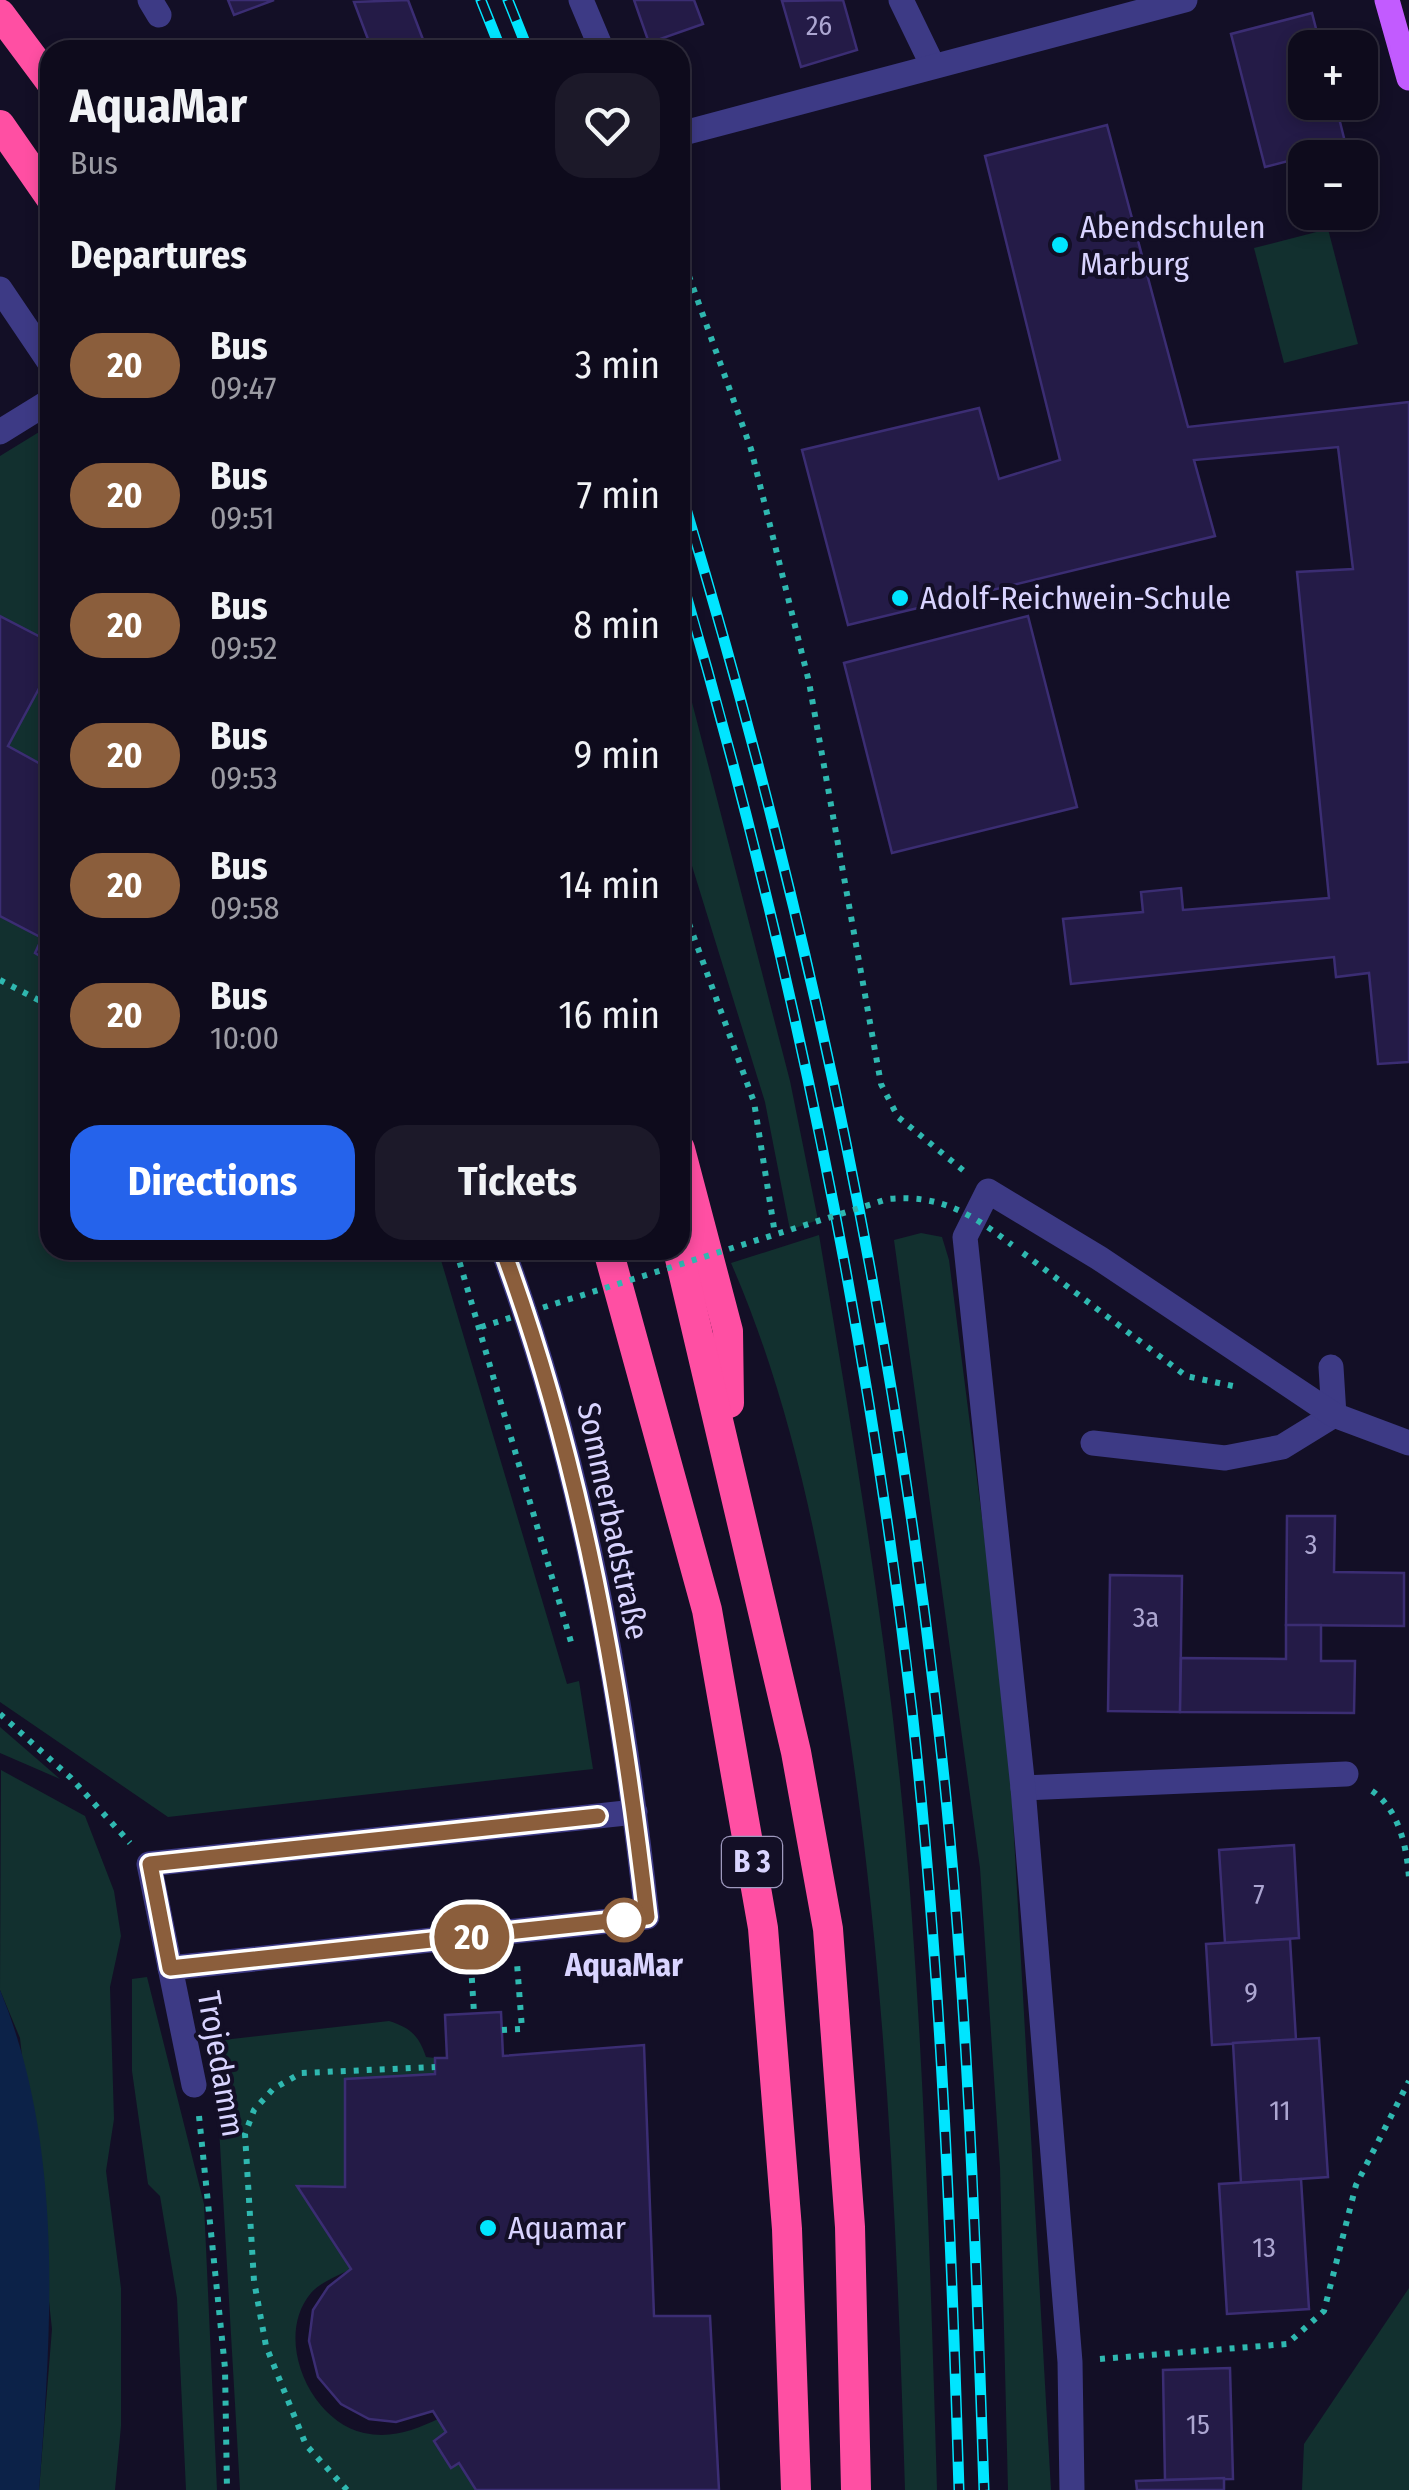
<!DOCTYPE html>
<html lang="en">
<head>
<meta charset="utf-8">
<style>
  body { margin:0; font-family:"Fira Sans Condensed",sans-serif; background:#1c1929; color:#f1f3f6; height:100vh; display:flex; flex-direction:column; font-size:38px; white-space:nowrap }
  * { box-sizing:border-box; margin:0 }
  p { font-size:32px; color:#9b9ba3 }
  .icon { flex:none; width:55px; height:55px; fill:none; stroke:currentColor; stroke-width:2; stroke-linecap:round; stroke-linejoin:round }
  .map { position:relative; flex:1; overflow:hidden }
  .side { position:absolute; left:40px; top:40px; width:650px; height:1220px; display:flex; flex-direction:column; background:#0e0b1c; border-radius:30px; box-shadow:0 5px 15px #0003,0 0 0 2px #2e2b3b }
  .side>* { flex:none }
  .badge { padding:0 20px; border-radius:32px; font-size:35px; line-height:65px }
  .fabs { position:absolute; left:1288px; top:30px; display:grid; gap:20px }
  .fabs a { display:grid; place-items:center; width:90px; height:90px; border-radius:20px; background:#0e0b1c; box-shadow:0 5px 15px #0003,0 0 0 2px #2e2b3b; font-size:50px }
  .map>.badge { position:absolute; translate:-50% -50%; box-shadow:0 0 0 5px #fff }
  h2 { padding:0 30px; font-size:38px; line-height:90px }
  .round { display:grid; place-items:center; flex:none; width:105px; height:105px; border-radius:30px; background:#1c1929 }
  .summary { display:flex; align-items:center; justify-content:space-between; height:170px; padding:0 30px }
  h1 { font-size:48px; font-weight:700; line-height:75px }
  .button { display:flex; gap:20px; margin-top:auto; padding:20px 30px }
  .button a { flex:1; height:115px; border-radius:30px; background:#2563eb; color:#fff; font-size:40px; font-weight:700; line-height:115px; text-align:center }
  .button a+a { background:#1c1929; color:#f1f3f6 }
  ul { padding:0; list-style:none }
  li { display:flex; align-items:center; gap:30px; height:130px; padding:0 30px }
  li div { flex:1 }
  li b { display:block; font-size:38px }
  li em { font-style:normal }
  li .badge { min-width:110px; font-weight:700; text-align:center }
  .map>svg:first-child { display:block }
  .green { fill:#12302f }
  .water { fill:#0c2248 }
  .building { fill:#241b47; stroke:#3b2d73; stroke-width:2.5 }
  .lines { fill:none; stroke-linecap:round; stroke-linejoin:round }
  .path { stroke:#2fb8b0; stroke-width:6; stroke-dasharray:5 8; stroke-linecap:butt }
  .minor { stroke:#3d3a85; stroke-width:25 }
  .major { stroke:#c25bff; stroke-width:25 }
  .highway { stroke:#ff4fa3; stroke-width:30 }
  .rail-casing { stroke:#00e5ff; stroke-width:11 }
  .rail { stroke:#130f26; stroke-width:8; stroke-dasharray:22; stroke-linecap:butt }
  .path-bridge { stroke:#2fb8b0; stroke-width:6; stroke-dasharray:5 8; stroke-linecap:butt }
  .line-casing { stroke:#fff; stroke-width:22 }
  .line { stroke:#8b5e3c; stroke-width:15 }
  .poi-dot { fill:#00e5ff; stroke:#130f26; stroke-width:4 }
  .stop-dot { fill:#fff; stroke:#8b5e3c; stroke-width:5 }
  .labels { text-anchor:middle; stroke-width:8; stroke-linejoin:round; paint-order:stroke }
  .number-label { font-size:28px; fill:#aca6d1 }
  .shield { fill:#130f26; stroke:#9e99be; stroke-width:2.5 }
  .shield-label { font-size:30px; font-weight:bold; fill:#d9d4ff }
  .poi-label { font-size:32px; fill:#d9d4ff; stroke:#130f26; text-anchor:start }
  .street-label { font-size:32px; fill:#d9d4ff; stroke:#130f26 }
  .stop-label { font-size:32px; font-weight:bold; fill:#d9d4ff; stroke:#130f26 }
</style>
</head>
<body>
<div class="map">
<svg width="1409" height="2490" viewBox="0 0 1409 2490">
  <rect width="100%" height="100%" fill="#130f26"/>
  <g class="green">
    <polygon points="1328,229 1358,344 1284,363 1254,248"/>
    <polygon points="44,429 50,440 50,1250 438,1250 567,1684 579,1681 593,1769 168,1817 0,1702 0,456"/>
    <polygon points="680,656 790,1081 818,1220 790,1230 765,1102 680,827"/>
    <polygon points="921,1233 942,1237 949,1260 1007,1714 1051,2490 1008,2490 1000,2168 980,1868 894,1240"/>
    <path d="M 819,1235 C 855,1449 892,1663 909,1879 C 925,2082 931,2286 937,2490 L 905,2490 C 897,2223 885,1956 843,1692 C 820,1547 790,1398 731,1263 Z"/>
    <polygon points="0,1727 60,1779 0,1753"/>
    <polygon points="1,1770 85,1816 114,1891 121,1936 110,1987 114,2119 106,2171 121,2288 121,2426 115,2490 39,2490 52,2329 20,2038 0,1990"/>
    <polygon points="147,1977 204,2204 217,2490 186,2490 177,2298 160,2196 148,2184 132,2071 132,1979"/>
    <path d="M 389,2021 C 411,2028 419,2036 426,2057 L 435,2058 L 435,2074 L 345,2080 L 345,2187 L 298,2186 L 351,2269 C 339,2275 319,2283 311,2293 C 273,2338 310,2421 364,2433 C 392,2439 415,2430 440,2418 L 446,2432 L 434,2441 L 450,2467 L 459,2463 L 476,2490 L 240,2490 L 214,2041 Z"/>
    <polygon points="1409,2288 1409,2490 1302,2490 1304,2444"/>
  </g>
  <path class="water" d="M 0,1990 C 64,2145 52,2326 39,2490 L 0,2490 Z"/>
  <g class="building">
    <polygon points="228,0 274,0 234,15"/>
    <polygon points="408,0 427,50 372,50 354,2"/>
    <polygon points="634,0 694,0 703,24 649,43"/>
    <polygon points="843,0 857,50 801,67 782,1"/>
    <polygon points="1312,13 1321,48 1305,48 1305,102 1335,102 1346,146 1265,167 1231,34"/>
    <polygon points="1107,125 1188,427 1409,402 1409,1062 1378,1064 1369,973 1336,977 1334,957 1071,984 1063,919 1143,912 1141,892 1181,888 1183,910 1329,898 1297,572 1353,569 1338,447 1194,460 1215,536 848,625 802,450 979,408 999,479 1060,460 985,156"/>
    <polygon points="0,616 50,642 50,668 8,746 46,767 50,759 50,962 35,953 42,938 0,916"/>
    <polygon points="1028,616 1077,807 892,853 844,663"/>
    <polygon points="1287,1516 1335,1516 1334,1572 1404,1573 1404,1626 1286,1625"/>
    <polygon points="1110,1575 1182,1576 1180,1712 1108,1711"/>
    <polygon points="1286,1625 1321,1625 1321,1661 1355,1661 1354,1713 1180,1712 1181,1658 1286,1659"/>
    <polygon points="1294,1845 1299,1938 1225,1943 1219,1850"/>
    <polygon points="1290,1939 1296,2040 1212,2045 1206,1944"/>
    <polygon points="501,2012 503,2056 644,2045 654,2316 710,2316 719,2490 476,2490 459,2463 451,2468 434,2441 446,2432 433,2411 396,2422 369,2419 341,2404 318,2377 309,2341 313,2310 328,2287 351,2269 297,2186 345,2187 345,2079 435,2074 435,2058 447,2058 445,2015"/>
    <polygon points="1319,2038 1328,2177 1241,2183 1233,2043"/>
    <polygon points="1301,2179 1309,2309 1227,2314 1219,2184"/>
    <polygon points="1230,2368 1233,2479 1165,2480 1163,2370"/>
    <polygon points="1224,2478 1224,2490 1137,2490 1136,2481"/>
  </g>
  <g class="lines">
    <g class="path">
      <polyline points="680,251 751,449 809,682 881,1084 898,1117 964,1171"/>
      <polyline points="680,899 754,1102 775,1234"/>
      <polyline points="0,980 50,1006"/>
      <polyline points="456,1250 571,1642"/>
      <polyline points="1023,1253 1186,1376 1233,1386"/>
      <polyline points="0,1714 71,1778 130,1843"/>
      <path d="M 1372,1791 C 1399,1809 1407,1848 1409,1878"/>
      <polyline points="471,1965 474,2013"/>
      <polyline points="502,2030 522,2029 517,1963"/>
      <polyline points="199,2116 225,2368 227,2490"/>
      <polyline points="1100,2359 1287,2344 1324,2311 1356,2185 1409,2081"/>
      <polyline points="347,2490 306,2445 266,2346 254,2281 245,2134 254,2110 273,2089 301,2073 435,2067"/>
    </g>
    <g class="minor">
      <polyline points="150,0 159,15"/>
      <polyline points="581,0 602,50"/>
      <polyline points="901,0 932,64"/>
      <polyline points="680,134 1185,0"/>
      <polyline points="0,289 50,363"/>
      <polyline points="0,432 50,401"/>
      <polyline points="1093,1443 1225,1458 1282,1447 1334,1415 1331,1367"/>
      <polyline points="1023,1788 1346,1774"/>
      <path d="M 170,1968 L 647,1917 C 622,1691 582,1464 503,1250"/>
      <polyline points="194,2085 149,1864 635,1812"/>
      <polyline points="1072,2490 1070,2362 1023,1788 965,1237 988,1191 1099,1258 1334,1415 1409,1443"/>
    </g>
    <polyline class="major" points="1387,0 1409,78"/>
    <g class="highway">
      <polyline points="0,14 50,81"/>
      <polyline points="0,125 50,197"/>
      <polyline points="680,1149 728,1331 729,1403"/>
      <polyline points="608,1250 707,1610 763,1928 787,2229 796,2490"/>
      <polyline points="678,1250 796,1752 828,1929 850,2227 856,2490"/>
    </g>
    <defs>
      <g id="rail">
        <polyline points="481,0 501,50"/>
        <polyline points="508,0 528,50"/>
        <path d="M 680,489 C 801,887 888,1294 936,1706 C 967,1966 975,2229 984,2490"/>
        <path d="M 680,574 C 789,945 867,1326 912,1711 C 941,1970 951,2230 959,2490"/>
      </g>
    </defs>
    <use href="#rail" class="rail-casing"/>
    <use href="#rail" class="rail"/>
    <path class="path-bridge" d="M 481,1327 L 888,1199 C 940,1194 972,1214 1012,1245"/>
  </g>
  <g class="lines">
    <defs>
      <path id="line" d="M 503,1250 C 582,1464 621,1691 647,1917 L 170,1968 L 150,1864 L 598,1816"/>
    </defs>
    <use href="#line" class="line-casing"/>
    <use href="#line" class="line"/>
  </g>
  <g class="poi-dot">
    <circle cx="1060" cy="245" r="10"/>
    <circle cx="900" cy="598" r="10"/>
    <circle cx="488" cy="2228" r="10"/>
  </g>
  <circle class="stop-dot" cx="624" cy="1920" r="20"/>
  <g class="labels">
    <g class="number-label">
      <text x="819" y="35">26</text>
      <text x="1311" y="1554">3</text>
      <text x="1146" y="1627">3a</text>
      <text x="1259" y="1904">7</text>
      <text x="1251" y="2002">9</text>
      <text x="1280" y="2120">11</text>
      <text x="1264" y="2257">13</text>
      <text x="1198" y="2434">15</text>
    </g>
    <rect class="shield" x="722" y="1837" width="60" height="50" rx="8"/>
    <g class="shield-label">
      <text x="752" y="1872">B 3</text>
    </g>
    <g class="poi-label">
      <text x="1080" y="238">Abendschulen<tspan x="1080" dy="37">Marburg</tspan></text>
      <text x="920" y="609">Adolf-Reichwein-Schule</text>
      <text x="508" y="2239">Aquamar</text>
    </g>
    <g class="street-label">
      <text transform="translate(613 1521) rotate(78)" y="11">Sommerbadstraße</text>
      <text transform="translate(221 2064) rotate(80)" y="11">Trojedamm</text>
    </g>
    <g class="stop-label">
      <text x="624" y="1976">AquaMar</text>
    </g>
  </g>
</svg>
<div class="fabs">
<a>+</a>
<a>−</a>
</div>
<b class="badge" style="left:472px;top:1937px;background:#8b5e3c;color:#fff">20</b>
<section class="side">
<div class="summary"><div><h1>AquaMar</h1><p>Bus</p></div><a class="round"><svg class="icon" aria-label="heart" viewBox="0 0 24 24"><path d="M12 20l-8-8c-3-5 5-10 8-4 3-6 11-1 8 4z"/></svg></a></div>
<h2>Departures</h2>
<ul>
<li><span class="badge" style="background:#8b5e3c;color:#fff">20</span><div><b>Bus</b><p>09:47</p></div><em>3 min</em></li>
<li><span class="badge" style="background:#8b5e3c;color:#fff">20</span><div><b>Bus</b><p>09:51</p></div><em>7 min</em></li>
<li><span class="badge" style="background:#8b5e3c;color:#fff">20</span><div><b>Bus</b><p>09:52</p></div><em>8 min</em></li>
<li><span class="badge" style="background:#8b5e3c;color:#fff">20</span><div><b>Bus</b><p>09:53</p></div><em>9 min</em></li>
<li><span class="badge" style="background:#8b5e3c;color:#fff">20</span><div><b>Bus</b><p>09:58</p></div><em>14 min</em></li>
<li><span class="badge" style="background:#8b5e3c;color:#fff">20</span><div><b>Bus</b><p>10:00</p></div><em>16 min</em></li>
</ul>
<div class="button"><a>Directions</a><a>Tickets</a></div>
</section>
</div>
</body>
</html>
